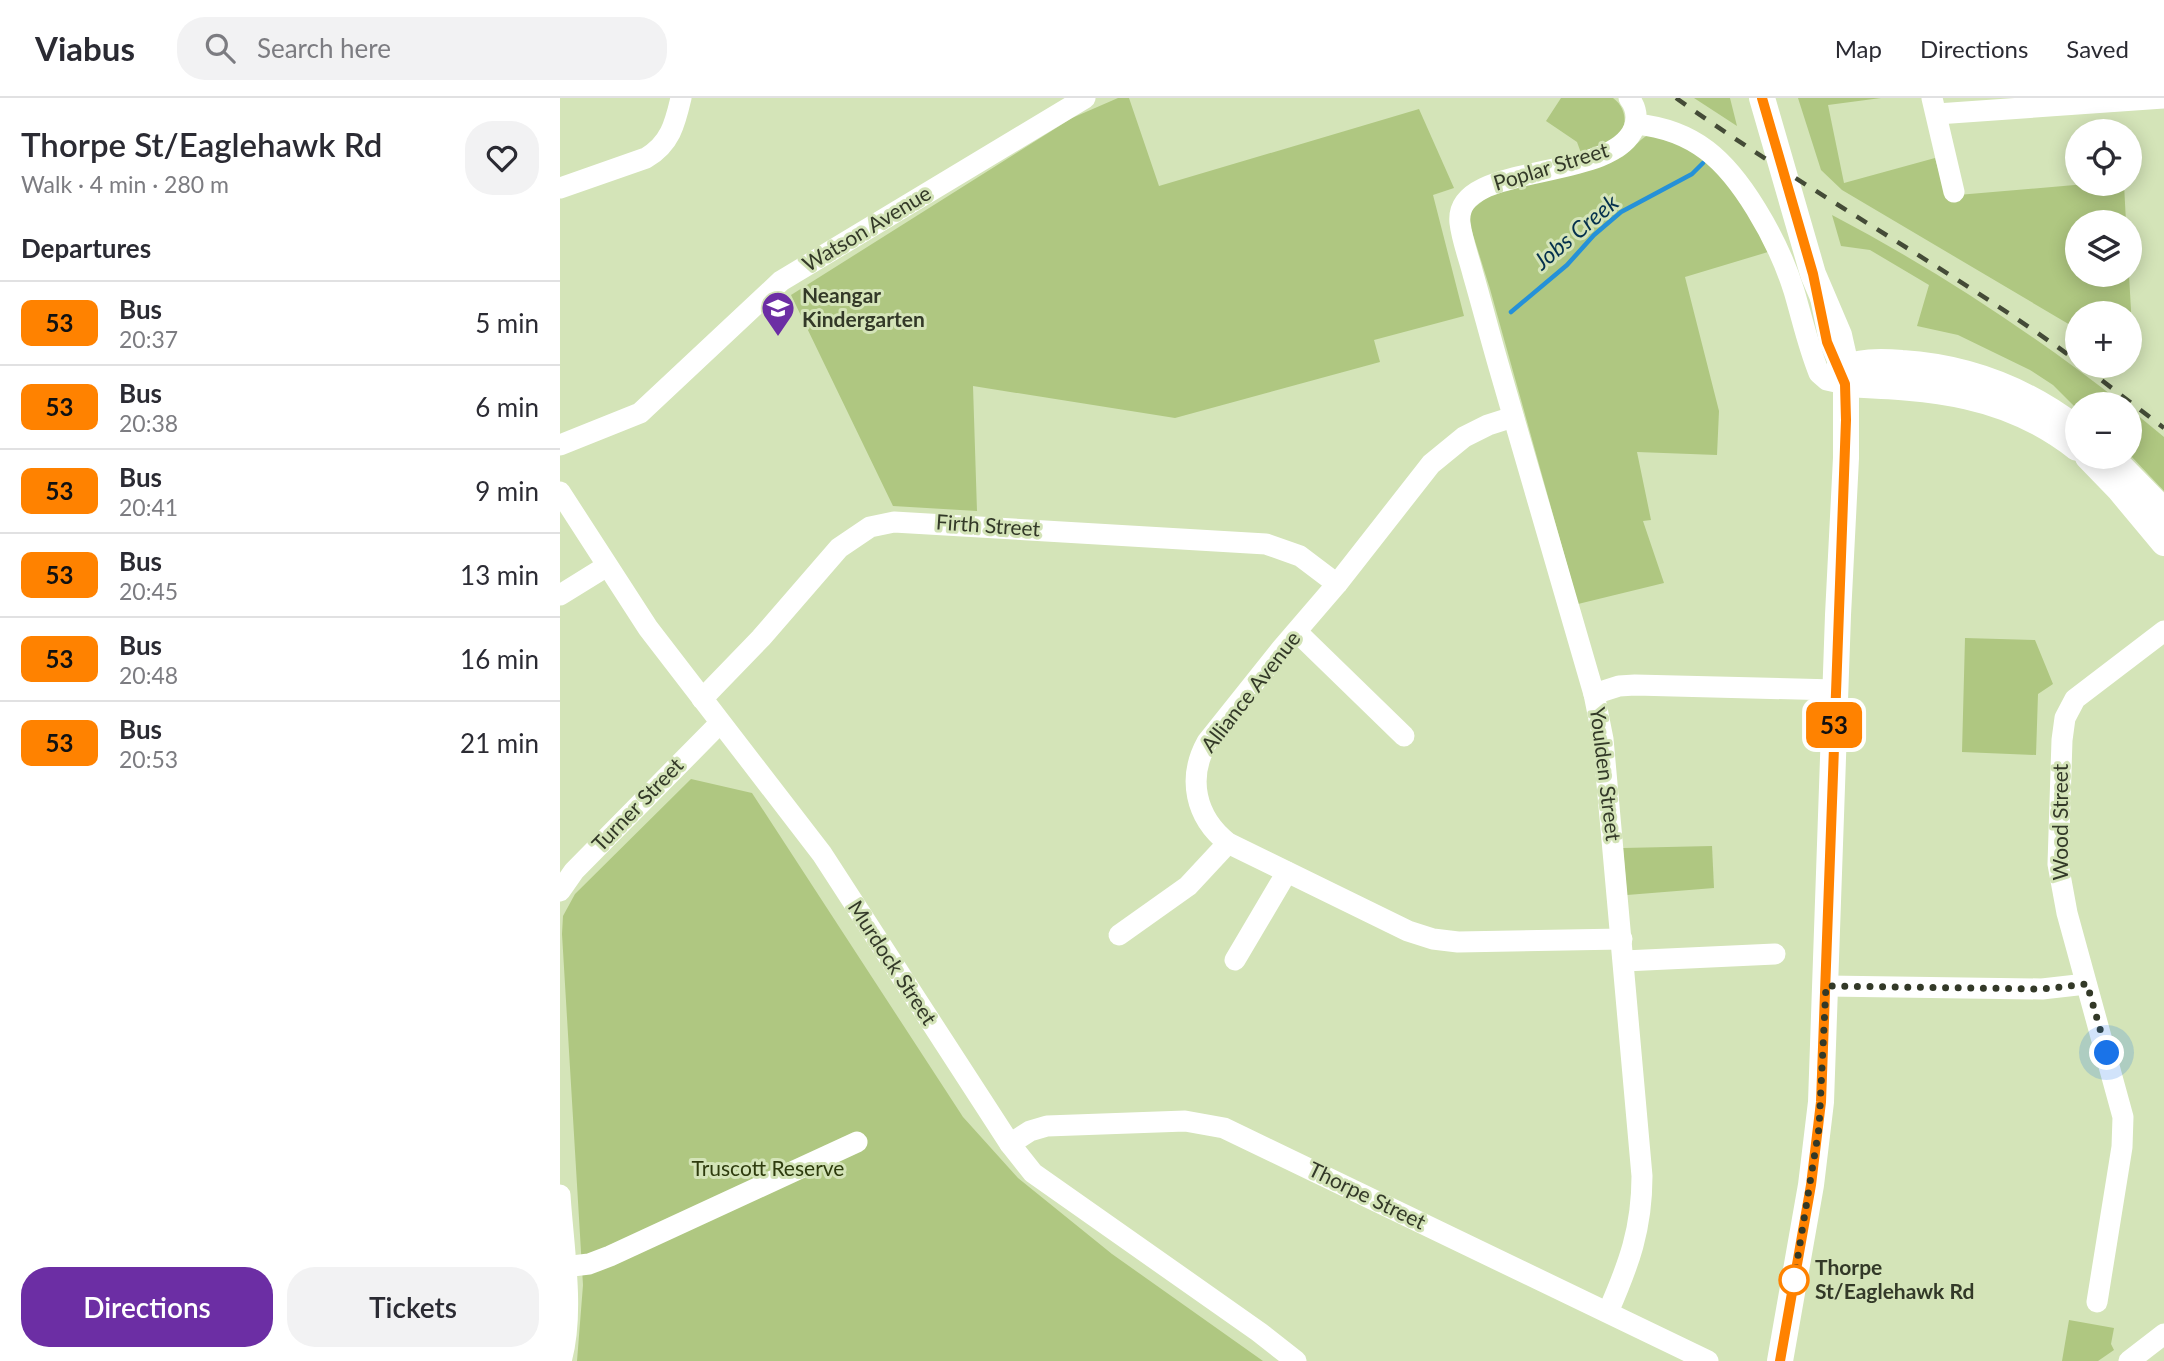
<!DOCTYPE html>
<html lang="en">
<head>
<meta charset="utf-8">
<style>
  body { margin:0; font-family:Lato,sans-serif; background:#f2f2f3; color:#2b2b33; height:100vh; display:flex; flex-direction:column; font-size:26px; white-space:nowrap }
  * { box-sizing:border-box; margin:0 }
  p { font-size:23px; color:#7c7c81 }
  .icon { flex:none; width:38px; height:38px; fill:none; stroke:currentColor; stroke-width:2; stroke-linecap:round; stroke-linejoin:round }
  .map { position:relative; flex:1; overflow:hidden }
  .side { display:flex; flex-direction:column; background:#fff; width:560px }
  .side>* { flex:none }
  .badge { padding:0 14px; border-radius:10px; font-size:24px; line-height:46px }
  .fabs { position:absolute; left:1505px; top:21px; display:grid; gap:14px }
  .fabs a { display:grid; place-items:center; width:77px; height:77px; border-radius:50%; background:#fff; box-shadow:0 4px 18px #0003; font-size:35px }
  .you { position:absolute; width:35px; height:35px; margin:-18px; border:5px solid #fff; border-radius:50%; background:#1a73e8; box-shadow:0 0 0 10px #1a73e833 }
  .map>.badge { position:absolute; translate:-50% -50%; box-shadow:0 0 0 4px #fff }
  h2 { padding:0 21px; font-size:26px; line-height:63px }
  .round { display:grid; place-items:center; flex:none; width:74px; height:74px; border-radius:28px; background:#f2f2f3 }
  .head { display:flex; align-items:center; justify-content:space-between; height:119px; padding:0 21px }
  h1 { font-size:33px; font-weight:600; line-height:52px }
  .primary-button { display:flex; gap:14px; margin-top:auto; padding:14px 21px }
  .primary-button a { flex:1; height:80px; border-radius:28px; background:#6c2ea4; color:#fff; font-size:28px; font-weight:600; line-height:80px; text-align:center }
  .primary-button a+a { background:#f2f2f3; color:#2b2b33 }
  ul { padding:0; list-style:none }
  li { display:flex; align-items:center; gap:21px; height:84px; padding:0 21px; border-top:2px solid #e1e1e2 }
  li div { flex:1 }
  li b { display:block; font-size:26px }
  li em { font-style:normal }
  li .badge { min-width:77px; font-weight:700; text-align:center }
  header { display:flex; align-items:center; gap:42px; box-sizing:border-box; height:98px; padding:0 35px; background:#fff; border-bottom:2px solid #e1e1e2 }
  header strong { font-size:33px }
  nav { display:flex; gap:38px; margin-inline-start:auto; font-size:24px }
  .search { width:490px; height:63px; background:#f2f2f3; display:flex; align-items:center; gap:18px; box-sizing:border-box; padding:0 24px; border-radius:28px; color:#7c7c81; font-size:26px }
  main { display:flex; flex:1; min-height:0 }
  .map>svg:first-child { display:block }
  .green { fill:#afc781 }
  .lines { fill:none; stroke-linecap:round; stroke-linejoin:round }
  .stream { stroke:#2591d8; stroke-width:4.5 }
  .minor { stroke:#fff; stroke-width:21 }
  .major { stroke:#fff; stroke-width:26 }
  .rail { stroke:#444b37; stroke-width:4.5; stroke-dasharray:12 12; stroke-linecap:butt }
  .line-casing { stroke:#fff; stroke-width:16 }
  .line { stroke:#ff8200; stroke-width:10 }
  .walk { stroke:#333928; stroke-width:7; stroke-dasharray:0 12.6 }
  .stop-dot { fill:#fff; stroke:#ff8200; stroke-width:3.5 }
  .labels { text-anchor:middle; stroke-width:6; stroke-linejoin:round; paint-order:stroke }
  .street-label { font-size:21px; fill:#333928; stroke:#d4e4b8 }
  .poi-label { font-size:21px; font-weight:bold; fill:#333928; stroke:#d4e4b8; text-anchor:start }
  .park-label { font-size:21px; fill:#2e3b0d; stroke:#d4e4b8 }
  .stop-label { font-size:21px; font-weight:bold; fill:#333928; stroke:#d4e4b8; text-anchor:start }
  .water-label { font-size:23px; font-style:italic; fill:#04304d; stroke:#d4e4b8 }
</style>
</head>
<body>
<header>
<strong>Viabus</strong>
<div class="search"><svg class="icon" aria-label="search" viewBox="0 0 24 24"><circle cx="10" cy="10" r="6"/><path d="M15 15l6 6"/></svg>Search here</div>
<nav><a>Map</a><a>Directions</a><a>Saved</a></nav>
</header>
<main>
<section class="side">
<div class="head"><div><h1>Thorpe St/Eaglehawk Rd</h1><p>Walk · 4 min · 280 m</p></div><a class="round"><svg class="icon" aria-label="heart" viewBox="0 0 24 24"><path d="M12 20l-8-8c-3-5 5-10 8-4 3-6 11-1 8 4z"/></svg></a></div>
<h2>Departures</h2>
<ul>
<li><span class="badge" style="background:#ff8200;color:#111">53</span><div><b>Bus</b><p>20:37</p></div><em>5 min</em></li>
<li><span class="badge" style="background:#ff8200;color:#111">53</span><div><b>Bus</b><p>20:38</p></div><em>6 min</em></li>
<li><span class="badge" style="background:#ff8200;color:#111">53</span><div><b>Bus</b><p>20:41</p></div><em>9 min</em></li>
<li><span class="badge" style="background:#ff8200;color:#111">53</span><div><b>Bus</b><p>20:45</p></div><em>13 min</em></li>
<li><span class="badge" style="background:#ff8200;color:#111">53</span><div><b>Bus</b><p>20:48</p></div><em>16 min</em></li>
<li><span class="badge" style="background:#ff8200;color:#111">53</span><div><b>Bus</b><p>20:53</p></div><em>21 min</em></li>
</ul>
<div class="primary-button"><a>Directions</a><a>Tickets</a></div>
</section>
<div class="map">
<svg width="1604" height="1263" viewBox="0 0 1604 1263">
  <rect width="100%" height="100%" fill="#d4e4b8"/>
  <g class="green">
    <polygon points="558,0 569,0 599,88 859,11 894,90 873,97 904,218 814,242 820,264 615,320 413,288 417,413 333,408 231,197 512,20"/>
    <path d="M 1001,0 L 1053,0 C 1070,12 1068,37 1049,46 C 1040,50 1030,52 1021,55 L 1017,44 L 986,23 Z"/>
    <polygon points="1134,0 1170,0 1177,28"/>
    <polygon points="1238,0 1321,0 1268,7 1284,85 1375,60 1386,98 1526,86 1564,86 1566,124 1517,124 1517,177 1569,177 1574,265 1570,262 1570,215 1517,215 1517,231 1282,92 1261,72"/>
    <path d="M 1094,34 L 1140,55 L 1175,88 L 1208,154 L 1125,179 L 1159,313 L 1157,357 L 1077,354 L 1091,422 L 1083,423 L 1104,485 L 1018,506 L 930,191 L 909,124 L 910,113 L 935,93 L 1062,59 C 1074,51 1080,39 1094,34 Z"/>
    <path d="M 1272,117 C 1375,171 1472,235 1563,306 L 1517,306 L 1517,311 L 1493,287 L 1470,272 L 1398,237 L 1357,228 L 1369,187 L 1310,152 L 1281,148 Z"/>
    <polygon points="1570,311 1604,339 1604,393 1570,357"/>
    <polygon points="1405,540 1475,542 1493,586 1478,596 1476,657 1402,654"/>
    <polygon points="131,681 192,695 403,1019 458,1080 552,1156 703,1263 17,1263 23,1187 2,836 3,818 15,796"/>
    <polygon points="1152,748 1154,790 1067,797 1063,750"/>
    <polygon points="1509,1222 1554,1230 1551,1246 1554,1252 1538,1263 1502,1263"/>
  </g>
  <g class="lines">
    <polyline class="stream" points="951,214 1007,167 1034,137 1061,114 1132,76 1143,65"/>
    <g class="minor">
      <polyline points="1372,0 1394,94"/>
      <polyline points="1377,16 1604,0"/>
      <path d="M 1076,26 C 1135,32 1166,62 1196,111 C 1212,137 1225,164 1234,193 C 1242,220 1248,248 1259,275 L 1267,282 L 1285,286"/>
      <path d="M 0,90 L 86,60 C 110,46 115,26 121,0"/>
      <path d="M 953,319 L 928,327 L 904,339 L 871,366 L 777,486 L 722,550 L 647,644 C 627,680 635,719 668,745 L 848,833 L 873,841 L 898,844 L 1062,841"/>
      <polyline points="0,347 80,315 221,183 525,0"/>
      <polyline points="0,394 88,530 262,756 450,1046 473,1075 699,1234 736,1263"/>
      <polyline points="0,497 47,468"/>
      <polyline points="737,534 844,638"/>
      <polyline points="1034,596 1059,588 1075,587 1275,592"/>
      <polyline points="142,601 201,540 279,450 310,429 334,424 706,446 740,458 777,486"/>
      <polyline points="0,793 14,773 160,625"/>
      <polyline points="559,837 628,788 668,745"/>
      <polyline points="675,862 727,774"/>
      <polyline points="1064,863 1215,856"/>
      <polyline points="1267,888 1482,891 1526,886"/>
      <polyline points="450,1046 470,1033 487,1028 625,1023 664,1030 1148,1263"/>
      <path d="M 0,1097 C 3,1147 15,1215 1,1263"/>
      <polyline points="4,1169 29,1166 50,1158 297,1044"/>
      <polyline points="1537,1204 1562,1049 1563,1019 1507,815 1498,766 1502,642 1505,620 1515,601 1604,533"/>
      <path d="M 1048,1214 C 1069,1166 1082,1131 1082,1078 L 1043,641 L 1034,596 C 1002,487 970,378 939,269 C 930,238 922,207 913,176 C 909,160 902,142 900,125 C 893,62 1052,86 1074,30 C 1078,19 1076,9 1069,0"/>
      <polyline points="1569,1263 1604,1236"/>
    </g>
    <g class="major">
      <polyline points="1202,0 1253,176 1279,237 1286,268 1286,360 1278,517 1261,1004 1251,1087 1220,1263"/>
      <path d="M 1278,272 C 1298,263 1320,263 1342,265 C 1407,269 1466,292 1517,331"/>
      <path d="M 1285,286 C 1372,290 1446,294 1517,350"/>
      <polyline points="1528,359 1559,391 1604,445"/>
      <polyline points="1559,367 1604,413"/>
    </g>
    <g class="rail">
      <path d="M 1116,0 C 1246,93 1388,169 1517,263"/>
      <polyline points="1523,268 1604,330"/>
    </g>
  </g>
  <g class="lines">
    <defs>
      <polyline id="line" points="1202,0 1253,176 1267,244 1285,286 1286,322 1261,1004 1251,1087 1220,1263"/>
    </defs>
    <use href="#line" class="line-casing"/>
    <use href="#line" class="line"/>
    <polyline class="walk" points="1234,1182 1259,1030 1266,888 1482,891 1527,886 1547,955"/>
  </g>
  <defs>
    <symbol id="school-pin" viewBox="-11 -11 22 30"><path d="M0 17L-7.5 6A9.5 9.5 0 1 1 7.5 6Z" fill="#6c2ea4" stroke="#d4e4b8"/><path d="M0-5L7-2L0 1L-7-2ZM-4 1L0 2.5L4 1V4Q0 6-4 4Z" fill="#fff"/></symbol>
  </defs>
  <g fill-rule="evenodd">
    <use href="#school-pin" x="199" y="191" width="38" height="52"/>
  </g>
  <circle class="stop-dot" cx="1234" cy="1182" r="14"/>
  <g class="labels">
    <g class="street-label">
      <text transform="translate(991 69) rotate(-17)" y="7">Poplar Street</text>
      <text transform="translate(307 131) rotate(-31)" y="7">Watson Avenue</text>
      <text transform="translate(428 428) rotate(4)" y="7">Firth Street</text>
      <text transform="translate(691 594) rotate(-52)" y="7">Alliance Avenue</text>
      <text transform="translate(1045 676) rotate(83)" y="7">Youlden Street</text>
      <text transform="translate(78 707) rotate(-46)" y="7">Turner Street</text>
      <text transform="translate(1501 724) rotate(-90)" y="7">Wood Street</text>
      <text transform="translate(332 865) rotate(57)" y="7">Murdock Street</text>
      <text transform="translate(807 1098) rotate(26)" y="7">Thorpe Street</text>
    </g>
    <g class="poi-label">
      <text x="242" y="205">Neangar<tspan x="242" dy="24">Kindergarten</tspan></text>
    </g>
    <g class="park-label">
      <text x="208" y="1078">Truscott Reserve</text>
    </g>
    <g class="stop-label">
      <text x="1255" y="1177">Thorpe<tspan x="1255" dy="24">St/Eaglehawk Rd</tspan></text>
    </g>
    <g class="water-label">
      <text transform="translate(1016 134) rotate(-40)" y="8">Jobs Creek</text>
    </g>
  </g>
</svg>
<div class="fabs">
<a><svg class="icon" aria-label="locate" viewBox="0 0 24 24"><circle cx="12" cy="12" r="6"/><path d="M12 2v4M12 18v4M2 12h4M18 12h4"/></svg></a>
<a><svg class="icon" aria-label="layers" viewBox="0 0 24 24"><path d="M12 4l9 5-9 5-9-5zM3 14l9 5 9-5"/></svg></a>
<a>+</a>
<a>−</a>
</div>
<div class="you" style="left:1547px;top:955px"></div>
<b class="badge" style="left:1274px;top:627px;background:#ff8200;color:#111">53</b>
</div>
</main>
</body>
</html>
